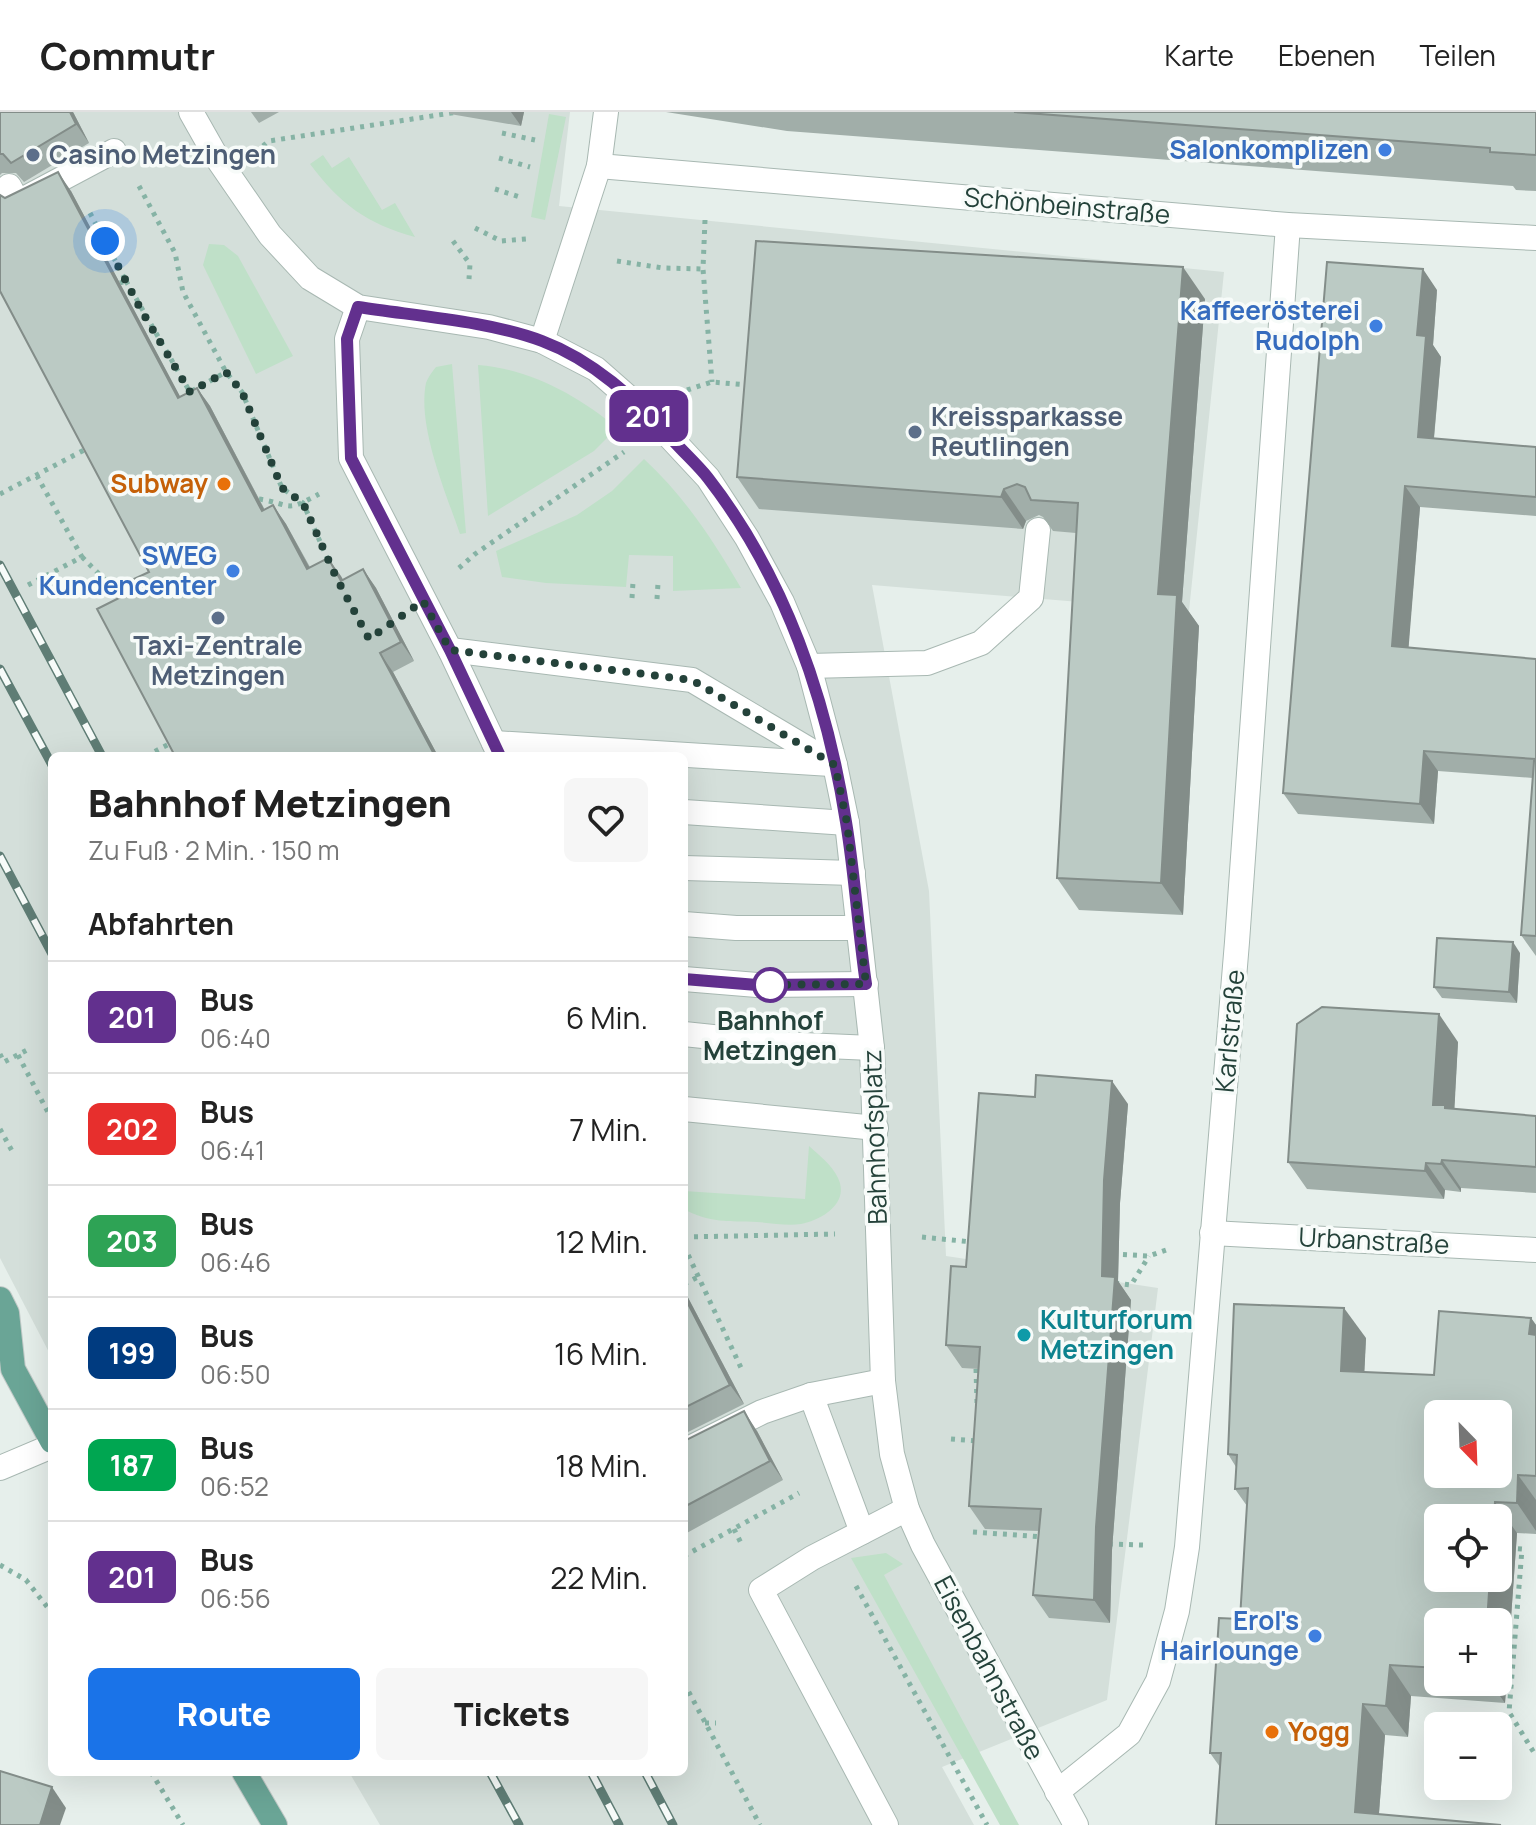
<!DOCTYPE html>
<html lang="de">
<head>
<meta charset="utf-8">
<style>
  body { margin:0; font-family:Manrope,sans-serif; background:#f6f6f6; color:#222; height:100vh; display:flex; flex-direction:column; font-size:30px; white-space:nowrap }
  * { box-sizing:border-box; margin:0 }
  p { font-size:26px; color:#767676 }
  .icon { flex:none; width:44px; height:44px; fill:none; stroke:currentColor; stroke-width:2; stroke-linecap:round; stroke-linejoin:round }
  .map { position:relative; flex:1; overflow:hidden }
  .drawer { position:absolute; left:48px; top:640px; width:640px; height:1024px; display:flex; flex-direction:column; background:#fff; border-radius:12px; box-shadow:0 8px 32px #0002 }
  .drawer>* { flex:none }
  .badge { padding:0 16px; border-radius:12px; font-size:28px; line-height:52px }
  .needle { width:52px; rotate:157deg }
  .buttons { position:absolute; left:1424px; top:1288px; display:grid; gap:16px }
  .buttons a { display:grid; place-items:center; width:88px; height:88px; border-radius:12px; background:#fff; box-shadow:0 8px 32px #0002; font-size:40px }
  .you { position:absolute; width:40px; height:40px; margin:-20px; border:6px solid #fff; border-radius:50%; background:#1a73e8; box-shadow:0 0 0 12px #1a73e833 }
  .map>.badge { position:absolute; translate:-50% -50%; box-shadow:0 0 0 4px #fff }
  h2 { padding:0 40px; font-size:30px; line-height:72px }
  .round { display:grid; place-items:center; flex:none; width:84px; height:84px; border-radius:12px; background:#f6f6f6 }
  .head { display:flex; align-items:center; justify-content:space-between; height:136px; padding:0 40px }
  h1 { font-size:38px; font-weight:800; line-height:60px }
  .cta { display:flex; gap:16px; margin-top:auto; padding:16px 40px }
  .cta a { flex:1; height:92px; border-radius:12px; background:#1a73e8; color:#fff; font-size:32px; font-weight:800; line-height:92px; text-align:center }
  .cta a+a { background:#f6f6f6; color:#222 }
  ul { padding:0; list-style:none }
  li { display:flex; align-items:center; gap:24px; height:112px; padding:0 40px; border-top:2px solid #e0e0e0 }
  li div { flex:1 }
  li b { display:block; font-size:30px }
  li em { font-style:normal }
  li .badge { min-width:88px; font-weight:700; text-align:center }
  header { display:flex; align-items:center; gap:48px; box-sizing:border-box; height:112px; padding:0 40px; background:#fff; border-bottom:2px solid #e0e0e0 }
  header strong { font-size:38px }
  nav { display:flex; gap:44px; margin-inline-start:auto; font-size:28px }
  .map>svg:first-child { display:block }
  .built { fill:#d4dfda }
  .green { fill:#bfe0c8 }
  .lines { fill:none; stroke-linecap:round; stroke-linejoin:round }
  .service-casing { stroke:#a8b8b2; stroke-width:26 }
  .minor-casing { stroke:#a8b8b2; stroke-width:26 }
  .primary-casing { stroke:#c2cac8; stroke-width:26 }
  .path { stroke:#86b3a5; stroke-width:5; stroke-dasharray:4 6; stroke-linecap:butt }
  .service { stroke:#fff; stroke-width:24 }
  .minor { stroke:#fff; stroke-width:24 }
  .primary { stroke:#6aa596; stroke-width:24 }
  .rail-casing { stroke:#5f7d75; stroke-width:9 }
  .rail { stroke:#f7fbf9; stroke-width:6; stroke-dasharray:18; stroke-linecap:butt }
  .wall { fill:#a1aea9; fill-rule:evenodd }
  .shaded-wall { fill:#838d89 }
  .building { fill:#bbcac4; stroke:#838d89; stroke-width:2; fill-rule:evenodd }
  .line-casing { stroke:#fff; stroke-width:18 }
  .line { stroke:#62308e; stroke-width:12 }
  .walk { stroke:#24423a; stroke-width:8; stroke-dasharray:0 14.4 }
  .shop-dot { fill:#3f7fe0; stroke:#f7fbf9; stroke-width:3 }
  .service-dot { fill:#5c6f8a; stroke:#f7fbf9; stroke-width:3 }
  .food-dot { fill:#e8710a; stroke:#f7fbf9; stroke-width:3 }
  .stop-dot { fill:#fff; stroke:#62308e; stroke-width:4 }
  .culture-dot { fill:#0f9aa8; stroke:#f7fbf9; stroke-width:3 }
  .labels { text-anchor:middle; stroke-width:7; stroke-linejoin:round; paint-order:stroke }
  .shop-label { font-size:26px; font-weight:bold; fill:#366cbe; stroke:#f7fbf9; text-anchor:end }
  .service-label { font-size:26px; font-weight:bold; fill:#4e5e75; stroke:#f7fbf9; text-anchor:start }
  .street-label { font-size:26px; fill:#24423a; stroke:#f7fbf9 }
  .food-label { font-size:26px; font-weight:bold; fill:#c56008; stroke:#f7fbf9; text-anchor:end }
  .stop-label { font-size:26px; font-weight:bold; fill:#24423a; stroke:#f7fbf9 }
  .culture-label { font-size:26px; font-weight:bold; fill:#0d838f; stroke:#f7fbf9; text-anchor:start }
</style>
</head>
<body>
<header>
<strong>Commutr</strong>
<nav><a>Karte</a><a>Ebenen</a><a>Teilen</a></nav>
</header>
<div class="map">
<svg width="1536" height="1713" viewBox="0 0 1536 1713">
  <rect width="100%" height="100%" fill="#e6efeb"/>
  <polygon class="built" points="0,0 570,0 559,94 1224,160 1189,499 872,473 929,779 946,1144 1158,1176 1107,1588 942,1655 974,1713 380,1713 349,1660 684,1660 684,644 52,644 52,1246 0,1146"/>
  <g class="green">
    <polygon points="549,2 566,5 545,108 531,105"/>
    <path d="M 323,43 L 332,56 L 349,45 L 382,98 L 395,91 L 415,125 C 367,112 340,92 310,52 Z"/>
    <polygon points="209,132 224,133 238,144 293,244 256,262 203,153"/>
    <path d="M 452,252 L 466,421 L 460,422 C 446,381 417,314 426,271 C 428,265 432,260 436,255 Z"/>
    <path d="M 478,253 C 530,257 577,283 617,316 L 594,339 L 488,404 Z"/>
    <path d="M 644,347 C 685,385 713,428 741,476 L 673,479 L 673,444 L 629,443 L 626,475 L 546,471 L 502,465 L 496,439 L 577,403 L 612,379 Z"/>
    <path d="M 809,1034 C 819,1043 832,1053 838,1066 C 850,1091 822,1108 801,1112 C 787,1114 771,1111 757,1110 C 730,1109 708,1111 684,1097 L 684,1079 L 805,1087 Z"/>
    <polygon points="886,1441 903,1452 884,1463 1019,1713 1000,1713 851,1446"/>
  </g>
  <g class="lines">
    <defs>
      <g id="service">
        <polyline points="9,74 18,90 114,39"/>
        <polyline points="358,195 347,227 351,346 450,538 500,644"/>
        <polyline points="450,538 692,568 835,653"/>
        <polyline points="809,554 927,551 981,531 1031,486 1038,418"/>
        <polyline points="494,631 831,652"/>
        <polyline points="684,700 847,711"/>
        <polyline points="684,756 853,761"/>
        <polyline points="684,812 736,816 858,816"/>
        <polyline points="684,867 757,873 866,872"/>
        <polyline points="684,922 780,932 872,936"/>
        <polyline points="684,997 876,1016"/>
        <polyline points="811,1283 862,1420"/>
        <polyline points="684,1339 762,1300 811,1283 883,1269"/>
        <polyline points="886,1713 761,1478 812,1446 907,1397"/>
      </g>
      <g id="minor">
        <polyline points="191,0 217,46 270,123 310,166 358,195 489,215 542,229 596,257 654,308 708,366 747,426 782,490 809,554 835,653 847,711 872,936 883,1269 892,1342 907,1397 923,1433 1076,1713"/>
        <polyline points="599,54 1288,113 1536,126"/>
        <polyline points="542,229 599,54 606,0"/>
        <polyline points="1212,1121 1536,1138"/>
        <polyline points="0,1356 52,1334"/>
        <polyline points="1057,1680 1129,1622 1158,1569 1177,1499 1187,1435 1237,830 1288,113"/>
      </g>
      <g id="primary">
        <polyline points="0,1187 7,1201 13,1257 52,1329"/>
        <polyline points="244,1660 275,1713"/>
      </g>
    </defs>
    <use href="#service" class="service-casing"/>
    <use href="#minor" class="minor-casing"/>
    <use href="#primary" class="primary-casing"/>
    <g class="path">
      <polyline points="502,21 535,28"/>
      <polyline points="263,34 269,29 458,0"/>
      <polyline points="499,46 530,55"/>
      <polyline points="139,74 175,141 183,180 226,260 242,280 282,376 303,391 329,450"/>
      <polyline points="495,77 523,86"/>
      <polyline points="90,101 126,169 120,171"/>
      <polyline points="705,108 703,157 712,270"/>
      <polyline points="475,116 501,129 526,127"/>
      <polyline points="453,129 470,152 469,167"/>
      <polyline points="617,149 663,156 703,157"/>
      <polyline points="126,169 190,280"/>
      <polyline points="687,278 712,270 748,273"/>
      <polyline points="192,279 226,260"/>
      <polyline points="0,382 88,336"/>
      <path d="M 259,387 C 294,393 284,401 319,382"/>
      <polyline points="82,445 124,487"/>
      <polyline points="459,456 475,442 624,340"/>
      <polyline points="28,473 82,445 37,364"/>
      <polyline points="632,486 633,470"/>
      <polyline points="657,487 658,471"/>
      <polyline points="146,644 171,631"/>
      <polyline points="0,942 4,950 27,938"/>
      <polyline points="18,943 52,1008"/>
      <polyline points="0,1017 12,1039"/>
      <polyline points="51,1115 52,1118"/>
      <polyline points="684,1125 835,1122"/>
      <polyline points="922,1125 972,1130"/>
      <polyline points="684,1134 743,1260"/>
      <polyline points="1113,1142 1149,1144 1166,1138"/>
      <polyline points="1115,1171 1131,1173 1149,1144"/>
      <polyline points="684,1172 698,1165"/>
      <polyline points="976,1257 977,1291"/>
      <polyline points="951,1327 978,1329"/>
      <polyline points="734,1417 742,1433"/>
      <polyline points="973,1420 1045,1425"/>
      <polyline points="1109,1432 1143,1433"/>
      <polyline points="1498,1435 1522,1437 1509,1600 1536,1644"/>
      <polyline points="684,1444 799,1381"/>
      <polyline points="0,1453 26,1468 52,1501"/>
      <polyline points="856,1474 987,1713"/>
      <polyline points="684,1571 760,1713"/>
      <polyline points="705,1611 716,1611"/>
      <polyline points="151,1660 183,1713"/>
    </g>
    <use href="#service" class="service"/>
    <use href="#minor" class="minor"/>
    <use href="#primary" class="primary"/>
    <defs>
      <g id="rail">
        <polyline points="0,453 102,644"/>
        <polyline points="0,557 52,653"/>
        <polyline points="0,744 52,842"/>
        <polyline points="490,1660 519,1713"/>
        <polyline points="591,1660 619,1713"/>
        <polyline points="645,1660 673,1713"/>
      </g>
    </defs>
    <use href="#rail" class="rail-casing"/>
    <use href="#rail" class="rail"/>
  </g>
  <g class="wall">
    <polygon points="0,0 73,0 89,31 24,70 16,61 2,61 0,63"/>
    <polygon points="251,0 279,0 259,11"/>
    <polygon points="449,0 524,0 521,14 450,2"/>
    <polygon points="666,0 1536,0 1536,79 1516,78 1513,74 787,19"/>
    <polygon points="71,79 180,285 197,276 210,294 265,398 273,393 286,412 310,455 343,468 363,457 376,476 414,549 393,560 438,644 175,644 139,476 149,460 5,86"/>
    <polygon points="1437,178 1433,233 1441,245 1434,327 1536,335 1536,404 1420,395 1408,536 1536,547 1536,844 1521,823 1533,666 1438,659 1434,712 1298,702 1283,681"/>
    <polygon points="1205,187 1182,490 1199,514 1183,803 1079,798 1057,766 1076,421 1053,419 1043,405 1039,403 1026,409 1023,417 759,397 737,365"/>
    <polygon points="1520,841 1517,891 1442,886 1434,875"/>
    <polygon points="1458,930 1454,997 1536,1004 1536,1081 1461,1076 1461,1080 1445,1078 1444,1087 1307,1077 1288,1050"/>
    <polygon points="1128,992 1120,1091 1118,1169 1131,1188 1112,1438 1110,1511 1049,1506 1033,1483 1039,1419 985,1417 969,1394 979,1257 962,1256 946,1233 966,1155"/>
    <polygon points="684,1178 744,1292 684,1322"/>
    <path d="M 1531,1206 L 1536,1213 L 1536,1422 L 1517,1421 L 1505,1591 L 1411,1584 L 1408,1625 L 1385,1623 L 1379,1702 L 1216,1713 L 1220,1655 L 1210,1641 L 1240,1507 L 1247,1394 L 1235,1377 L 1236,1355 L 1228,1342 L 1366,1226 L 1364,1260 L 1434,1263 ZM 1438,1510 L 1498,1570 L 1438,1570 Z"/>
    <polygon points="757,1319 783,1368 685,1422 684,1329"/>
  </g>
  <g class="shaded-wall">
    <polygon points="70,0 73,0 89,31 76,12"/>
    <polygon points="511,0 524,0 521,14"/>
    <polygon points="58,60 71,79 191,305 178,286"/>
    <polygon points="1183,155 1205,187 1182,490 1199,514 1183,803 1161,771 1158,482"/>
    <polygon points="1423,157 1437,178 1433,233 1441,245 1432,346 1418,325 1417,223"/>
    <polygon points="197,276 210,294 275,418 262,399"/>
    <polygon points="1405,374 1420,395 1407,555 1392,534"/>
    <polygon points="1004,377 1026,409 1023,417 1001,385"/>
    <polygon points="273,393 286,412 320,475 307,457"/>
    <polygon points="328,446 341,464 354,487 341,469"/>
    <polygon points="363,457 376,476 414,549 401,530"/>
    <polygon points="380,541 393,560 438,644 435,644"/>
    <polygon points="1424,639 1438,659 1434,712 1420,692"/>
    <polygon points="1513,830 1520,841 1517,891 1509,880"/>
    <polygon points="1439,902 1458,930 1454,1005 1433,993"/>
    <polygon points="1112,969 1128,992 1120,1091 1118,1169 1131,1188 1112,1438 1110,1511 1094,1488 1104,1068"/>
    <polygon points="1442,1048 1461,1076 1461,1080 1441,1052"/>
    <polygon points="1426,1051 1445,1078 1444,1087 1425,1059"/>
    <polygon points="684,1178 744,1292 730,1273 684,1184"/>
    <polygon points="1344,1196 1366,1226 1363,1290 1341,1259"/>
    <polygon points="1531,1206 1536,1213 1536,1232 1529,1222"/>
    <polygon points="744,1299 757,1319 783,1368 770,1349"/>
    <polygon points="1518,1363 1536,1388 1536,1419 1517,1391"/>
    <polygon points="1495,1390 1517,1421 1505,1591 1490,1570 1498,1570 1498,1510 1487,1510 1490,1466 1498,1466 1498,1406 1494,1406"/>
    <polygon points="1390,1553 1411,1584 1408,1625 1386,1594"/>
    <polygon points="1363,1592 1385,1623 1378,1713 1355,1700"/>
    <polygon points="52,1675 66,1696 60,1713 40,1713"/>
  </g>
  <g class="building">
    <polygon points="0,0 70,0 76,12 11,51 3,42 0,42"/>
    <polygon points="1014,0 1536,0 1536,43 1490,40 1490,36"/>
    <polygon points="58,60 178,286 197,276 262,399 273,393 307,457 328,446 341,469 363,457 401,530 380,541 435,644 175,644 97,497 139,476 134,467 149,460 0,179 0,83 5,86"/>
    <polygon points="756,129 1183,155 1158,482 1177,483 1161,771 1057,766 1078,391 1031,388 1025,375 1017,372 1004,377 1001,385 737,365"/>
    <polygon points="1327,150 1423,157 1417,223 1426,224 1418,325 1536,335 1536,385 1405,374 1392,534 1536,547 1536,647 1424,639 1420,692 1283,681"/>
    <polygon points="1534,649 1536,649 1536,824 1521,823"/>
    <polygon points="1437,826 1513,830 1509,880 1434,875"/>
    <polygon points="1322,895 1439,902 1433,993 1445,993 1445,996 1536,1004 1536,1055 1442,1048 1441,1052 1426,1051 1425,1059 1288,1050 1297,912"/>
    <polygon points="1036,963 1112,969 1104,1068 1102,1164 1115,1165 1096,1415 1094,1488 1033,1483 1041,1397 969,1394 980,1235 946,1233 951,1154 966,1155 979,981 1035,985"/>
    <polygon points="684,1184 730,1273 684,1296"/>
    <path d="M 1234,1192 L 1344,1196 L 1341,1259 L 1434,1263 L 1439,1199 L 1531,1206 L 1529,1222 L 1536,1223 L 1536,1364 L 1518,1363 L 1517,1391 L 1495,1390 L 1494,1406 L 1438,1406 L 1438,1466 L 1490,1466 L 1487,1510 L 1438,1510 L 1438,1556 L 1390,1553 L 1386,1594 L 1363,1592 L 1355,1700 L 1501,1713 L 1216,1713 L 1221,1641 L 1210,1641 L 1219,1506 L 1240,1507 L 1248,1376 L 1235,1377 L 1237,1343 L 1228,1342 ZM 1438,1302 L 1498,1302 L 1498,1362 L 1438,1362 Z"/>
    <polygon points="744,1299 770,1349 684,1395 684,1329"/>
    <polygon points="0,1659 52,1675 40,1713 0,1713"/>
  </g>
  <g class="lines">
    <defs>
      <path id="line" d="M 500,644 L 450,538 L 351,346 L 347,227 L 358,195 C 416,204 489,209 542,229 C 593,248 635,287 671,326 C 683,340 697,352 708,366 C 785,465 827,588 846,710 C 855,764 858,818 866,872 L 757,873 L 684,867"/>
    </defs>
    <use href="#line" class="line-casing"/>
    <use href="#line" class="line"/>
    <polyline class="walk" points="105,129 141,198 190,280 226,260 242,280 282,376 303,391 336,465 369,527 423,489 450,538 692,568 835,653 847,711 866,872 757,873 770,873"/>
  </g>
  <g class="shop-dot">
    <circle cx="1385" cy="38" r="8"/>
    <circle cx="1376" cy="214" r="8"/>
    <circle cx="233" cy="459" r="8"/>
    <circle cx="1315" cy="1524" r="8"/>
  </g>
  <g class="service-dot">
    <circle cx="33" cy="43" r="8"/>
    <circle cx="915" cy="320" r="8"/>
    <circle cx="218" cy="506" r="8"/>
  </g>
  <g class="food-dot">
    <circle cx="224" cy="372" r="8"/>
    <circle cx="1272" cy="1620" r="8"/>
  </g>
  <circle class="stop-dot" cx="770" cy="873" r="16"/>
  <circle class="culture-dot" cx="1024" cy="1223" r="8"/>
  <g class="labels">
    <g class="shop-label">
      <text x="1369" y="47">Salonkomplizen</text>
      <text x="1360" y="208">Kaffeerösterei<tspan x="1360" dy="30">Rudolph</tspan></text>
      <text x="217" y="453">SWEG<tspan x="217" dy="30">Kundencenter</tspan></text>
      <text x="1299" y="1518">Erol's<tspan x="1299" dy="30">Hairlounge</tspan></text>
    </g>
    <g class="service-label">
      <text x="49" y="52">Casino Metzingen</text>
      <text x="931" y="314">Kreissparkasse<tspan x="931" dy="30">Reutlingen</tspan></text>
      <text x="218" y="543" text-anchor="middle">Taxi-Zentrale<tspan x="218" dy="30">Metzingen</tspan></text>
    </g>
    <g class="street-label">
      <text transform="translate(1067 94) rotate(5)" y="9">Schönbeinstraße</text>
      <text transform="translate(1230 919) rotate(-85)" y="9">Karlstraße</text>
      <text transform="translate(875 1025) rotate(-92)" y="9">Bahnhofsplatz</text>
      <text transform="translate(1374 1129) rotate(3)" y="9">Urbanstraße</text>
      <text transform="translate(989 1556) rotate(62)" y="9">Eisenbahnstraße</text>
    </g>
    <g class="food-label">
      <text x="208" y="381">Subway</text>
      <text x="1288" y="1629" text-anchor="start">Yogg</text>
    </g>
    <g class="stop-label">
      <text x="770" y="918">Bahnhof<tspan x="770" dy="30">Metzingen</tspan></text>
    </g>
    <g class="culture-label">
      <text x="1040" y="1217">Kulturforum<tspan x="1040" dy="30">Metzingen</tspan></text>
    </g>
  </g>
</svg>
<div class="buttons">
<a><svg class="needle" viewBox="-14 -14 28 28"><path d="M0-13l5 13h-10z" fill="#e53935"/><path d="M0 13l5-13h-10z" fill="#767676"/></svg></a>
<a><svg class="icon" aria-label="locate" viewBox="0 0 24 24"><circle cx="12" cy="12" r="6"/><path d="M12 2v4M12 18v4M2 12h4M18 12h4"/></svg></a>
<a>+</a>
<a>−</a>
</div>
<div class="you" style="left:105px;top:129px"></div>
<b class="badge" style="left:649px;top:304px;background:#62308e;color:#fff">201</b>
<section class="drawer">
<div class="head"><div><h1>Bahnhof Metzingen</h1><p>Zu Fuß · 2 Min. · 150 m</p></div><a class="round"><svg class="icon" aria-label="heart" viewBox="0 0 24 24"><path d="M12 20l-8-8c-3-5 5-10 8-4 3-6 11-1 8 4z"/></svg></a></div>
<h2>Abfahrten</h2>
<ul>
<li><span class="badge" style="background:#62308e;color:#fff">201</span><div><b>Bus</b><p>06:40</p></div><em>6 Min.</em></li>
<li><span class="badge" style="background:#e72f2d;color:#fff">202</span><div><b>Bus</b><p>06:41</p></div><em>7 Min.</em></li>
<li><span class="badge" style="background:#2ea355;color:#fff">203</span><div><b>Bus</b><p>06:46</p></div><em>12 Min.</em></li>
<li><span class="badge" style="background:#003b80;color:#fff">199</span><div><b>Bus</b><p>06:50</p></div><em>16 Min.</em></li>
<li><span class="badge" style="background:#00a651;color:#fff">187</span><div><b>Bus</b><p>06:52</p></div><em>18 Min.</em></li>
<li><span class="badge" style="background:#62308e;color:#fff">201</span><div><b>Bus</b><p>06:56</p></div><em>22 Min.</em></li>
</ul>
<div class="cta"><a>Route</a><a>Tickets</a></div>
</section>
</div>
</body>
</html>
